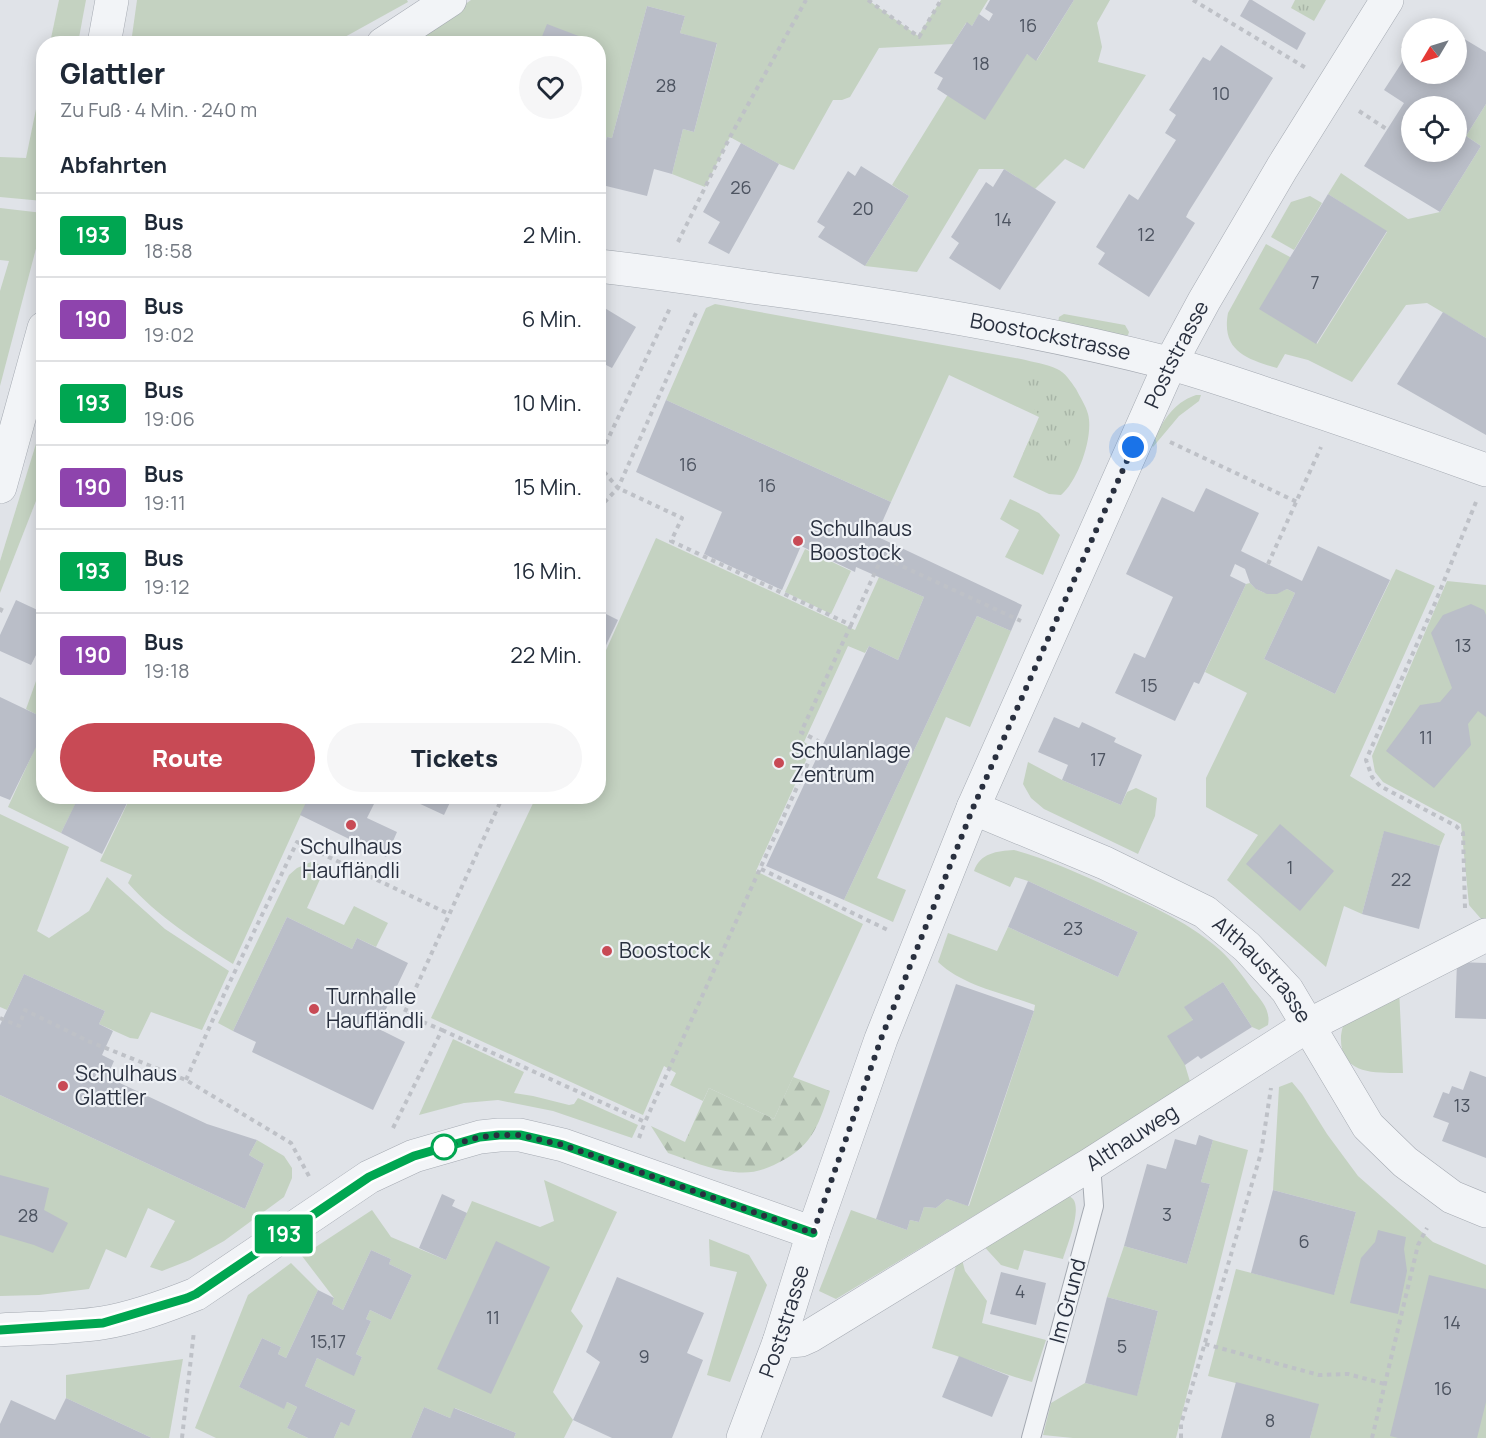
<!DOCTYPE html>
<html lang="de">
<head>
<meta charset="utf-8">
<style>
  body { margin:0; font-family:Manrope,sans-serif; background:#f6f6f7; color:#1f2937; height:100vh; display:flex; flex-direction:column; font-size:22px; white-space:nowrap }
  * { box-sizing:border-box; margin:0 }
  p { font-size:20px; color:#747a83 }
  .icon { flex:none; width:33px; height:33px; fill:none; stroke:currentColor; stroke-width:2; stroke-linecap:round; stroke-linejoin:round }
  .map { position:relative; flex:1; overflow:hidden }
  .side { position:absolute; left:36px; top:36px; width:570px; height:768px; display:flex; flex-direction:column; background:#fff; border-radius:24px; box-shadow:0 3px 15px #0003 }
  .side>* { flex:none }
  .badge { padding:0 12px; border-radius:4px; font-size:21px; line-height:39px }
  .needle { width:39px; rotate:232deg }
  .controls { position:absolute; left:1401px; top:18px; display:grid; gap:12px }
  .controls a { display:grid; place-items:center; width:66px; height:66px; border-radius:50%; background:#fff; box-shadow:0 3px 15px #0003; font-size:30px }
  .you { position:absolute; width:30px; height:30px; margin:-15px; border:4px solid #fff; border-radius:50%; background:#1a73e8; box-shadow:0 0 0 9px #1a73e833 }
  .map>.badge { position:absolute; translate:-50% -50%; box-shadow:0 0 0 3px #fff }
  h2 { padding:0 24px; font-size:22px; line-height:54px }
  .round { display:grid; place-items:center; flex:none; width:63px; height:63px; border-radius:32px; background:#f6f6f7 }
  .head { display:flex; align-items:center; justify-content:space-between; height:102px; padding:0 24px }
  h1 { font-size:28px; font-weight:800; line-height:45px }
  .cta { display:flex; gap:12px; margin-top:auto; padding:12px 24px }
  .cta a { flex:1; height:69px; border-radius:36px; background:#c84a55; color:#fff; font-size:24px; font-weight:800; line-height:69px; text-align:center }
  .cta a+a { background:#f6f6f7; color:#1f2937 }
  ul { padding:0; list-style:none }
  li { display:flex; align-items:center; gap:18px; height:84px; padding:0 24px; border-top:2px solid #e0e1e3 }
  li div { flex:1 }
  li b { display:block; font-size:22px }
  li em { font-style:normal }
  li .badge { min-width:66px; font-weight:700; text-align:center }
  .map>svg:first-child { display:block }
  .green { fill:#c4d2c1 }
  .forest { fill:url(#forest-firs) }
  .park { fill:url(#park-tufts) }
  .building { fill:#babec8; fill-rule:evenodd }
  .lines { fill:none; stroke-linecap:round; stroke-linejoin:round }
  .service-casing { stroke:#a5aab2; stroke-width:20 }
  .minor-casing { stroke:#a5aab2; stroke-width:34 }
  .tertiary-casing { stroke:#a5aab2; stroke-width:34 }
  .path { stroke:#bec1c7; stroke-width:4; stroke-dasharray:4.5 4.5; stroke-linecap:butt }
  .service { stroke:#f2f4f7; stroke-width:18 }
  .minor { stroke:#f2f4f7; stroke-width:33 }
  .tertiary { stroke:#f2f4f7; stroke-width:33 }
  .line-casing { stroke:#fff; stroke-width:14 }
  .line { stroke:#00a651; stroke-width:9 }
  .walk { stroke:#29303f; stroke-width:6; stroke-dasharray:0 10.8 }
  .poi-dot { fill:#c84a55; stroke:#eff2f6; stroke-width:2 }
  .stop-dot { fill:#fff; stroke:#00a651; stroke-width:3 }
  .labels { text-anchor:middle; stroke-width:4.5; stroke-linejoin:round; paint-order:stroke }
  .number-label { font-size:18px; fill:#4d5461 }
  .street-label { font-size:21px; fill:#29303f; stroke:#eff2f6 }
  .poi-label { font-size:21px; fill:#29303f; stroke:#eff2f6; text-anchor:start }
</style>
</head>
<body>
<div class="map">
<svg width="1486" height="1438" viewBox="0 0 1486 1438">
  <defs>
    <pattern id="forest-firs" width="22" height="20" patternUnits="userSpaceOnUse" patternTransform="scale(1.5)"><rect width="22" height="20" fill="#c4d2c1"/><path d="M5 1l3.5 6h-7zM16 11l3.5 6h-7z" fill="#a8b5a7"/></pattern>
    <pattern id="park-tufts" width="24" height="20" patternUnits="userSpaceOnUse" patternTransform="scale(1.5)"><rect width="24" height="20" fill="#c4d2c1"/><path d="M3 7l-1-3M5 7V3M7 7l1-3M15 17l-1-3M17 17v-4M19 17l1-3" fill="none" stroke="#a8b5a7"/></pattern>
  </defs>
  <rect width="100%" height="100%" fill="#e0e3e8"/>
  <g class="green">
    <polygon points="59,0 86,0 78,43 50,43"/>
    <polygon points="137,0 407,0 408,2 334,43 131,43"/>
    <polygon points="471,0 868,0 918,36 941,0 988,0 972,26 966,23 953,44 879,48 850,97 842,100 833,100 794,170 779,164 730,137 705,187 672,174 683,129 694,132 717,44 680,33 685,16 647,6 612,138 607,137 599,171 598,44 410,44"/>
    <polygon points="1074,0 1110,0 1097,23 1102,47 1098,62 1146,75 1084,169 1065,159 1035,189 1004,169 979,169 917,272 865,266 909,196 892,185 947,96 1027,54 1037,60"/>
    <polygon points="43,75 43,201 0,197 0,157 26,158"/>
    <path d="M 1486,104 L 1486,338 L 1427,303 L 1406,305 L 1352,382 L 1308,360 L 1285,354 L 1277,368 C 1247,359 1221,351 1228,313 L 1266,244 L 1290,257 L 1317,344 L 1387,232 L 1328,194 L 1341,173 L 1408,219 L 1440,212 L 1481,146 L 1466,136 Z"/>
    <polygon points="1310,196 1322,203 1294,250 1271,237 1291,202"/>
    <polygon points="0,208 43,213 44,218 0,386 0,291 9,261 0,260"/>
    <path d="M 715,304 L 1021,359 C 1033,362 1047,364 1057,369 C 1065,372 1071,382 1076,389 C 1080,397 1086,406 1088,414 C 1094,436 1078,481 1061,495 L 1049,494 L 1013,477 L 1039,417 L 949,375 L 891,502 L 666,400 L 706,308 Z"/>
    <polygon points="1064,314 1125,325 1129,332 1128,335 1125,336 1058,323 1059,317"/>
    <path d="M 1196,395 L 1201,395 L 1199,401 L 1179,416 L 1153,447 L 1151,445 C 1162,423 1172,403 1196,395 Z"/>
    <polygon points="43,421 43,483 0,593 0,561"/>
    <polygon points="1010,499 1039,513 1060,535 1043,575 1005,557 1019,530 1000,519"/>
    <polygon points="656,538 855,630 879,577 924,597 898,660 869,646 865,653 848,646 804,742 812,747 756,871 863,924 774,1119 709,1088 703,1101 670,1085 676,1073 664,1066 643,1115 431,1018 536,797 598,796 599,666"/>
    <polygon points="805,549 851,571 831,614 785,592"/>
    <path d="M 1396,569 L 1435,586 L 1350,776 L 1445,834 L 1440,846 L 1384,832 L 1362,914 L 1344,906 L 1326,967 L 1227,880 L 1258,835 L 1206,807 L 1206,778 L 1247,693 L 1205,672 L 1246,584 L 1250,583 C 1261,595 1272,596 1287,589 L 1295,593 L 1264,659 L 1335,694 Z"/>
    <polygon points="1447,581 1486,585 1486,919 1482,920 1469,905 1461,824 1383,782 1375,772 1372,756"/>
    <polygon points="977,616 1011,631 970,727 946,717 877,878 906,890 893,922 844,900"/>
    <polygon points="36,681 43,683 43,718 26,709"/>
    <polygon points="43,731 44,796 79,797 61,833 8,807"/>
    <polygon points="1028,762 1062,780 1121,805 1127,792 1136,788 1157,798 1155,816 1138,854 1044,809 1031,798 1023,784"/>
    <path d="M 128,797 L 309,797 L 233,964 C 195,940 158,917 128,883 L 132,875 L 100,861 L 130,798 Z"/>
    <polygon points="0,814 69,847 37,931 49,938 89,911 107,877 165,929 229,971 202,1030 151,1012 138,1039 130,1038 99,1024 105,1011 24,974 7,1010 0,1007"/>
    <path d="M 1014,850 C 1044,858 1071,870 1100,883 C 1141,901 1185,919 1220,950 C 1232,961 1242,975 1252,989 C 1261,1000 1271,1010 1268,1025 L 1259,1030 L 1252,1027 L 1223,982 L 1185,1007 L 1193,1020 L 1185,1065 L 1191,1085 L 836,1299 L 819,1291 L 851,1210 L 907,1230 L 910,1220 L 919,1222 L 924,1207 L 936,1208 L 947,1199 L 969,1206 L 1034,1011 L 1035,1005 C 1003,993 963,986 938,962 L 948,933 L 997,951 L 1008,927 L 1118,977 L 1138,932 L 1028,881 L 1015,877 L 1010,887 L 974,871 C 980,853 997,851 1014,850 Z"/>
    <polygon points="311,862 326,866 307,908 344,925 354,906 388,923 376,947 357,938 352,949 287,917 233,1031 218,1023 289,875 297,868"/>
    <path d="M 1399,988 L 1403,1073 C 1375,1073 1339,1075 1341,1036 C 1342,1029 1344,1019 1349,1015 C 1359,1006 1386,995 1399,988 Z"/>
    <polygon points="453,1039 524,1072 514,1093 533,1096 569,1105 574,1104 578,1098 638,1125 632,1138 553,1111 498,1100 464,1103 419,1115"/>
    <polygon points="1292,1082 1302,1094 1327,1134 1358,1176 1433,1242 1486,1265 1486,1438 1310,1438 1318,1404 1208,1376 1236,1269 1334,1294 1356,1212 1273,1190 1279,1087"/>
    <polygon points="0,1095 245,1209 264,1164 249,1155 257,1140 284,1156 292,1168 292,1178 284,1197 224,1241 190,1260 162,1271 150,1267 175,1221 148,1208 126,1258 106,1249 89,1289 39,1295 0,1296"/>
    <polygon points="1213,1140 1248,1150 1176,1438 1073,1438 1043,1435 1051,1403 1085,1383 1137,1395 1158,1311 1107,1297 1124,1246 1187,1264 1210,1184 1201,1182"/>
    <polygon points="544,1180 617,1212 571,1311 583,1326 553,1392 573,1420 564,1438 514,1438 516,1433 455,1408 450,1418 424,1407 411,1438 334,1438 341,1422 349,1425 356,1410 305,1386 317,1358 354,1375 362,1357 356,1354 371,1321 366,1319 370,1310 391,1320 412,1275 389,1264 391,1259 371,1250 343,1310 332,1304 334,1298 302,1256 372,1210 391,1237 446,1260 472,1201 540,1227 554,1221"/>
    <path d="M 1065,1193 C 1067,1194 1072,1198 1073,1199 C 1082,1210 1067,1246 1063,1259 L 1024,1250 L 1018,1270 L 1001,1265 L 979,1241 Z"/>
    <polygon points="709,1239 749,1255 767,1285 730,1382 707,1375 737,1272 710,1266"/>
    <path d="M 960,1252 L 965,1271 L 987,1301 L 982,1323 L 1046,1340 L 1032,1382 C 998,1373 967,1358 932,1348 Z"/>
    <polygon points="291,1263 318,1290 286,1358 278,1354 281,1347 262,1338 239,1387 283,1408 287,1402 297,1407 287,1428 308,1438 216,1438 195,1428 248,1295"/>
    <polygon points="183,1359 169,1438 152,1438 66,1398 66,1375"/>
  </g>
  <path class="forest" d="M 793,1077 L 830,1091 C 817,1129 812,1147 774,1165 C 761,1171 749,1174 734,1172 C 711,1170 689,1160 668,1153 L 651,1126 L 685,1142 L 709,1088 L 774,1119 Z"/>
  <g class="park">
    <polygon points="1295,0 1326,0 1314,21 1291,8"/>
    <path d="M 1037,371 C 1047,373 1053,377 1061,384 C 1083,401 1079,424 1068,447 C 1062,459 1056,467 1044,473 L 1030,467 L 1023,454 L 1028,443 L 1043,424 C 1040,414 1036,412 1030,404 C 1021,393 1027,379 1037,371 Z"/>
  </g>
  <g class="building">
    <polygon points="990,0 1074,0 1036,61 1027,54 985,120 937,89 943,78 934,73 967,22 972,26 979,14 989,21 993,14 985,9"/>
    <polygon points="1249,0 1252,0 1306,33 1297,50 1240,16"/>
    <polygon points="647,6 685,16 680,33 717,43 694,132 683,129 672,174 654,169 647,196 598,184 598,171 607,137 612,138"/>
    <polygon points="1431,18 1447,28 1424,28"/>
    <polygon points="547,24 597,43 597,44 539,44"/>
    <path d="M 1456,34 L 1486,52 L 1486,104 L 1466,136 L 1481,146 L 1440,212 L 1364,166 L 1404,103 L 1384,90 L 1412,47 L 1412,74 L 1456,74 ZM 1412,106 L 1456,106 L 1456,152 L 1412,152 Z"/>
    <polygon points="1221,45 1273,78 1189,211 1186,217 1195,223 1149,297 1098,264 1105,253 1096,247 1129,194 1138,200 1176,140 1165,133 1176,115 1169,110 1203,57 1210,61"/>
    <polygon points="741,143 779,164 729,254 708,243 720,222 703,212"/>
    <polygon points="861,166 909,196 865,266 818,237 825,227 817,222 848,171 855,176"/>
    <polygon points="1004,169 1056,202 1000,290 949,258 959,243 951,237 986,182 993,187"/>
    <polygon points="1328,194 1387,231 1316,344 1259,309"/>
    <polygon points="598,304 636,327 612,368 598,361"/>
    <polygon points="1443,312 1486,338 1486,435 1397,384"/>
    <polygon points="666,400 891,502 876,536 1022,605 1011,631 977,616 844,900 766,866 869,646 898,660 924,597 856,567 855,572 801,546 782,590 704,554 722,512 636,472"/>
    <polygon points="1206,488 1259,513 1241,551 1302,581 1318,546 1390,580 1335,694 1264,659 1295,593 1287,589 1277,594 1267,594 1256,589 1250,583 1245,569 1235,564 1230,576 1246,584 1199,684 1194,682 1175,721 1115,693 1134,653 1145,658 1173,597 1126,574 1162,497 1194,512"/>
    <polygon points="16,600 44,613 44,654 38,651 31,665 0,651 0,635"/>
    <polygon points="1471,604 1484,610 1486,615 1486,717 1478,711 1468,724 1471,745 1434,788 1386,751 1420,705 1440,702 1452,688 1431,633 1443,615"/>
    <polygon points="598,610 618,620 598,662"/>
    <polygon points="0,697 44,718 44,731 10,800 0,796"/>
    <polygon points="1054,717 1079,728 1082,722 1116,738 1114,742 1142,755 1121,805 1062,780 1068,765 1038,752"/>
    <polygon points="79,796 130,797 102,854 61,833"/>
    <polygon points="309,796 378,796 367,818 397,832 386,857 300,815"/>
    <polygon points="403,796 453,796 444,815"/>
    <polygon points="1280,824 1334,871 1300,911 1246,864"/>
    <polygon points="1384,831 1440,846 1419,929 1362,914"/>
    <polygon points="1028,881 1138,932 1118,977 1008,927"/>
    <polygon points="287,917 352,949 357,938 408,963 377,1028 405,1042 373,1110 252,1052 256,1042 233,1031"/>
    <polygon points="1457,962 1486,963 1486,1019 1455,1018"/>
    <polygon points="24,974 105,1011 99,1024 113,1031 102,1055 114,1061 107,1077 207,1124 257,1140 249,1155 264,1164 245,1209 0,1095 0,1025"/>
    <polygon points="1223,982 1252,1027 1201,1059 1198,1056 1185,1065 1167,1036 1193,1020 1184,1007"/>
    <polygon points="956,984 1034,1011 968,1206 947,1199 936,1208 924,1207 919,1222 910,1220 907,1230 876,1219"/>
    <polygon points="1470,1071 1486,1077 1486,1158 1442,1141 1449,1123 1433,1117 1443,1092 1449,1094 1452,1086 1463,1090"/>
    <polygon points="1199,1135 1213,1140 1201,1182 1210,1184 1187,1264 1124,1246 1147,1164 1166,1169 1175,1139 1196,1145"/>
    <polygon points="0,1175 49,1188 44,1210 68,1223 53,1253 34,1245 0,1235"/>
    <polygon points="1273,1190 1356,1212 1334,1295 1251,1273"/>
    <polygon points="442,1194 455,1200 452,1206 467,1213 446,1260 419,1248"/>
    <polygon points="1378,1230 1406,1237 1404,1249 1407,1271 1398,1314 1350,1303 1361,1258 1375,1242"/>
    <polygon points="496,1241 550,1267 491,1394 437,1369"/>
    <polygon points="371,1250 391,1259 389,1264 412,1275 391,1320 370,1310 366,1319 371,1321 356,1354 362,1357 354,1376 317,1358 305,1386 356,1410 349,1426 341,1422 334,1438 308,1438 287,1428 297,1407 287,1402 284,1409 239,1387 262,1338 281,1347 278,1354 286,1358 318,1290 334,1298 332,1304 343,1310"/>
    <polygon points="1001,1272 1046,1283 1036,1325 990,1314"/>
    <polygon points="1429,1275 1486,1289 1486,1402 1477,1438 1398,1438 1390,1436"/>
    <polygon points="617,1277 704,1313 687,1353 703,1360 672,1438 612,1438 573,1420 600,1362 586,1352"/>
    <polygon points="1107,1297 1158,1311 1137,1396 1085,1383"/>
    <polygon points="959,1356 1009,1376 992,1417 942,1397"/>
    <polygon points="1236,1382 1319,1404 1310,1438 1221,1438"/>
    <polygon points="66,1398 152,1438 0,1438 0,1424 11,1400 55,1420"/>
    <polygon points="424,1407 450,1418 454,1408 516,1433 514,1438 411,1438"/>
  </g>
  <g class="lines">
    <defs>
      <polyline id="service" points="1031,1438 1094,1206 1091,1164"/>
      <g id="minor">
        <polyline points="383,44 450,0"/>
        <path id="s1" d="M 598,266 C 655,272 711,281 767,289 C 902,307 1036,329 1168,363 C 1202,372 1236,384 1269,395 C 1342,419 1414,444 1486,470"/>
        <path id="s2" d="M 973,808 L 1105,863 L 1205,912 L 1247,947 L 1287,990 L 1368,1126 L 1405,1162 L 1452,1197 L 1486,1211"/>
        <path d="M 0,1330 C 34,1328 69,1328 102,1323 C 134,1318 166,1306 196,1294 L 369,1177 L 414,1156 L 480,1137 L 499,1135 L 520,1135 L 563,1145 L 813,1233"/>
        <path id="s3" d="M 779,1342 L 801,1340 L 810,1336 L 1091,1164 L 1307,1026 L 1486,935"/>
        <path id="s4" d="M 743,1438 L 779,1342 L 813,1233 L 881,1039 L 973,808 L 1170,364 L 1204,301 L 1282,168 L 1387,0"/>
      </g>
      <g id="tertiary">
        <polyline points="104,44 112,0"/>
        <polyline points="0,487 44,328"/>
      </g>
    </defs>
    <use href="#service" class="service-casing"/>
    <use href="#minor" class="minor-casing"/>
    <use href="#tertiary" class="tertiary-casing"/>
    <g class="path">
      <polyline points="868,0 919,37 941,0"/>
      <polyline points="1193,0 1306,68"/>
      <polyline points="1402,46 1409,51"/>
      <polyline points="1359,111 1388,130"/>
      <polyline points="678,242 730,137 806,0"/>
      <polyline points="1170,442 1297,502"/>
      <polyline points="598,460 670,308"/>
      <polyline points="598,465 618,488 682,518 671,541 851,625 882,557 1021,621"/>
      <polyline points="598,509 618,488 696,313"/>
      <polyline points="1268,564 1321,447"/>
      <polyline points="0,612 4,604"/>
      <polyline points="761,869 890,931"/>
      <polyline points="1465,908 1463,833 1456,826 1380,786 1372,777 1366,760 1435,603 1476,502"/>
      <polyline points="0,1018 19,1026 25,1010 88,1041 186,1080 291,1143 310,1178"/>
      <polyline points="442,1030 645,1122 818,741 801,732 851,625"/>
      <polyline points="186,1080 226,990 297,842 449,914"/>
      <polyline points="393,1128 442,1030 404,1014 503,796"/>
      <polyline points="639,1138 645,1122"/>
      <polyline points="1205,1344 1319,1375 1348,1374 1385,1384"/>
      <polyline points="182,1438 194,1331"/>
      <polyline points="1181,1438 1181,1424 1261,1153 1271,1088"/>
      <polyline points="1372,1438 1418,1245 1427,1228"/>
    </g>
    <use href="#service" class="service"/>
    <use href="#minor" class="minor"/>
    <use href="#tertiary" class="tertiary"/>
  </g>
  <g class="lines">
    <defs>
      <polyline id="line" points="0,1330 103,1323 187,1298 196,1294 369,1177 414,1156 480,1137 499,1135 520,1135 563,1145 813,1233"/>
    </defs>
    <use href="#line" class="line-casing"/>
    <use href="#line" class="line"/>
    <polyline class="walk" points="444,1147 480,1137 499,1135 520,1135 563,1145 813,1233 881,1039 973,808 1133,447"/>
  </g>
  <g class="poi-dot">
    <circle cx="798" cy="541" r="6"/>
    <circle cx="779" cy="763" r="6"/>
    <circle cx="351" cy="825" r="6"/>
    <circle cx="607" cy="951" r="6"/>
    <circle cx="314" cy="1009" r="6"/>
    <circle cx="63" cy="1086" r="6"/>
  </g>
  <circle class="stop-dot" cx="444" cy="1147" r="12"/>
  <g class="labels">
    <g class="number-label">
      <text x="1028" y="32">16</text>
      <text x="981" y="70">18</text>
      <text x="666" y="92">28</text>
      <text x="1221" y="100">10</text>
      <text x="741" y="194">26</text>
      <text x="863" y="215">20</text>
      <text x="1003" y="226">14</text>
      <text x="1146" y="241">12</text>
      <text x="1315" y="289">7</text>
      <text x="688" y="471">16</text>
      <text x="767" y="492">16</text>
      <text x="1463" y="652">13</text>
      <text x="1149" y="692">15</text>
      <text x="1426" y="744">11</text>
      <text x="1098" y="766">17</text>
      <text x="1290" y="874">1</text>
      <text x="1401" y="886">22</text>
      <text x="1073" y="935">23</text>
      <text x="1462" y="1112">13</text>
      <text x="1167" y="1221">3</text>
      <text x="28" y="1222">28</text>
      <text x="1304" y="1248">6</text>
      <text x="1020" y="1298">4</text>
      <text x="493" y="1324">11</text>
      <text x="1452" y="1329">14</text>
      <text x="328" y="1348">15,17</text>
      <text x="1122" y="1353">5</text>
      <text x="644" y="1363">9</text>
      <text x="1443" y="1395">16</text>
      <text x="1270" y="1427">8</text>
    </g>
    <g class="street-label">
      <text dy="7" stroke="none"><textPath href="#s1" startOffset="458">Boostockstrasse</textPath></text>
      <text dy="7" stroke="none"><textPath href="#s4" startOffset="1168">Poststrasse</textPath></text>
      <text dy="7" stroke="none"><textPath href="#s2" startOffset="336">Althaustrasse</textPath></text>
      <text dy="7" stroke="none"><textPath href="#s3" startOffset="410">Althauweg</textPath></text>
      <text transform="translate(1068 1301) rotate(-75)" y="7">Im Grund</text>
      <text dy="7" stroke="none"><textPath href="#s4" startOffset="124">Poststrasse</textPath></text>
    </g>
    <g class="poi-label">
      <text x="810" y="536">Schulhaus<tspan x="810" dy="24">Boostock</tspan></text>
      <text x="791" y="758">Schulanlage<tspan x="791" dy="24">Zentrum</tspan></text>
      <text x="351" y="854" text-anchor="middle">Schulhaus<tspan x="351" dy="24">Haufländli</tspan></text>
      <text x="619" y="958">Boostock</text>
      <text x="326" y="1004">Turnhalle<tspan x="326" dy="24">Haufländli</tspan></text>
      <text x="75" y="1081">Schulhaus<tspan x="75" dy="24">Glattler</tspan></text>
    </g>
  </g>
</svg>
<div class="controls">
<a><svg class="needle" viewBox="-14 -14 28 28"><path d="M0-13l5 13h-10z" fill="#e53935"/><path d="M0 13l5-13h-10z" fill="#747a83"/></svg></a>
<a><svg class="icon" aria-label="locate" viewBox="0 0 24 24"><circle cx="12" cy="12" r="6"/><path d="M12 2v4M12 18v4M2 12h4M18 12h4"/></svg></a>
</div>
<div class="you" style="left:1133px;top:447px"></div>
<b class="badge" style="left:284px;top:1234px;background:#00a651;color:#fff">193</b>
<section class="side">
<div class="head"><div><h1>Glattler</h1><p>Zu Fuß · 4 Min. · 240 m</p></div><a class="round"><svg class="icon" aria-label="heart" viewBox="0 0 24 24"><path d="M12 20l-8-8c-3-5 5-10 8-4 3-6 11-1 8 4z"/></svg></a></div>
<h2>Abfahrten</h2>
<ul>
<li><span class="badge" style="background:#00a651;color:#fff">193</span><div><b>Bus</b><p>18:58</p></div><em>2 Min.</em></li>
<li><span class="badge" style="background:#8e44ad;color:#fff">190</span><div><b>Bus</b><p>19:02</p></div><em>6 Min.</em></li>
<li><span class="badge" style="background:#00a651;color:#fff">193</span><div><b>Bus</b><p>19:06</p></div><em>10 Min.</em></li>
<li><span class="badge" style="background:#8e44ad;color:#fff">190</span><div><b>Bus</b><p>19:11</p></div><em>15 Min.</em></li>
<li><span class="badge" style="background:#00a651;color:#fff">193</span><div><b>Bus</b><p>19:12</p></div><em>16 Min.</em></li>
<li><span class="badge" style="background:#8e44ad;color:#fff">190</span><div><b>Bus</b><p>19:18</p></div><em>22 Min.</em></li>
</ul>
<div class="cta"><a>Route</a><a>Tickets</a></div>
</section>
</div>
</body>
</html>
